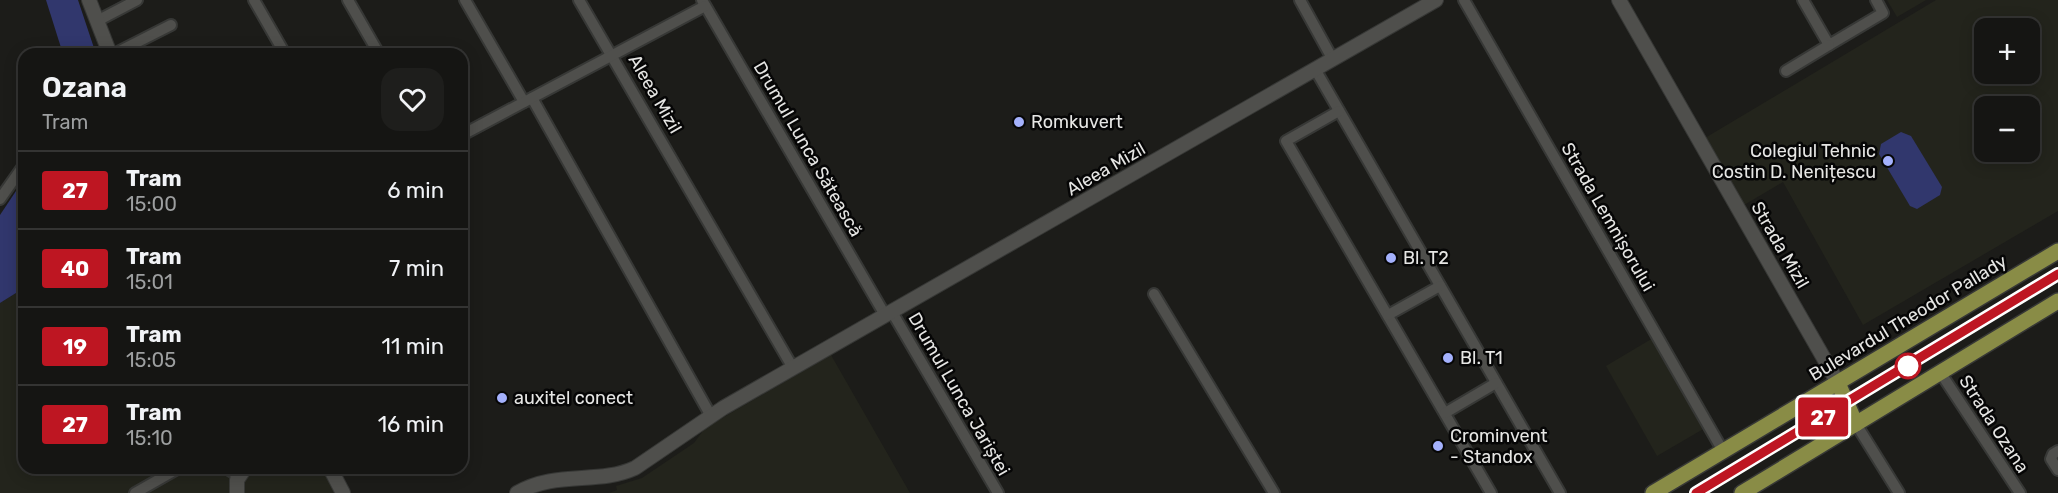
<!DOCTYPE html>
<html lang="en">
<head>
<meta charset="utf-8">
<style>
  body { margin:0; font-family:Rubik,sans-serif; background:#1e1e1c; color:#f1f3f6; height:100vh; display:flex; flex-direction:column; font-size:22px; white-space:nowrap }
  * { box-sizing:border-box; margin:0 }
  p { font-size:20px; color:#9d9fa0 }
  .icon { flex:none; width:33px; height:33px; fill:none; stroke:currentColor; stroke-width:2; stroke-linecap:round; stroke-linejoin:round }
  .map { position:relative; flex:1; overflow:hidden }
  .side { position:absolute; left:18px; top:48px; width:450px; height:426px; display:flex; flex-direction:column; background:#151513; border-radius:18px; box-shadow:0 3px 15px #0003,0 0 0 2px #343433 }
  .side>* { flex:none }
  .badge { padding:0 12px; border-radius:4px; font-size:21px; line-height:39px }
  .tools { position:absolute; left:1974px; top:18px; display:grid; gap:12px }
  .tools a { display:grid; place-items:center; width:66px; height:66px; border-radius:12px; background:#151513; box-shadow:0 3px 15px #0003,0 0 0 2px #343433; font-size:30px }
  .map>.badge { position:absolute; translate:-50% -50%; box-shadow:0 0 0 3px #fff }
  .round { display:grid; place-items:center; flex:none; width:63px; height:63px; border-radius:18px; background:#1e1e1c }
  .headline { display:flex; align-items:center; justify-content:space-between; height:102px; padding:0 24px }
  h1 { font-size:28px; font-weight:600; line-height:45px }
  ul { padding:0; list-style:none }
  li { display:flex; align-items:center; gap:18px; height:78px; padding:0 24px; border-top:2px solid #343433 }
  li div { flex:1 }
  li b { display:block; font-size:22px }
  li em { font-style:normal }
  li .badge { min-width:66px; font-weight:700; text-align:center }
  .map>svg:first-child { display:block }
  .built { fill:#23241c; fill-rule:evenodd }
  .green { fill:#31376d }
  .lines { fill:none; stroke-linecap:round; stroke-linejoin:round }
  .street-casing { stroke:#373836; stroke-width:14 }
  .secondary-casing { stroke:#373836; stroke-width:16 }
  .primary-casing { stroke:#373836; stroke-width:18 }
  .street { stroke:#4f4f4c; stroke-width:10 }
  .secondary { stroke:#4f4f4c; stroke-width:14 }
  .primary { stroke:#898c46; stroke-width:15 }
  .line-casing { stroke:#fff; stroke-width:14 }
  .line { stroke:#be1622; stroke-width:9 }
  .poi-dot { fill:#a4b1fc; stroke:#060606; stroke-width:2 }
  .stop-dot { fill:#fff; stroke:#be1622; stroke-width:3 }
  .labels { text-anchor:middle; stroke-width:5; stroke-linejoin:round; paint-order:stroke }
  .street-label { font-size:18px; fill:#e6e6e4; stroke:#060606 }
  .poi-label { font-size:18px; fill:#e6e6e4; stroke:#060606; text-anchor:start }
</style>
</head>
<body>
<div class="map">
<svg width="2058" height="493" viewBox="0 0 2058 493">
  <rect width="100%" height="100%" fill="#1c1c19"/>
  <g class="built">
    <polygon points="1887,0 1926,0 1897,17"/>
    <path d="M 1936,0 L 2058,0 L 2058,211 L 1863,325 L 1783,182 L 1744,205 L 1705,138 ZM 1984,28 L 2030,28 L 2030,74 L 1984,74 ZM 1984,106 L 2030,106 L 2030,152 L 1984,152 Z"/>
    <polygon points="24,288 24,468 324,468 337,493 0,493 0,303"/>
    <polygon points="1653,338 1705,428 1657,456 1606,366"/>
    <polygon points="831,355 910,493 609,493 617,490 616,486 642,478 694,443 705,428"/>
  </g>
  <g class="green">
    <polygon points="46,0 78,0 96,54 63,54"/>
    <polygon points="1901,132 1911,136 1942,187 1940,195 1917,209 1910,206 1879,154 1881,144"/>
    <polygon points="24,179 24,288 0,303 0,215"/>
  </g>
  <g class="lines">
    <defs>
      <g id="street">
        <polyline points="254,0 285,54"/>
        <polyline points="348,0 379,54"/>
        <polyline points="465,0 524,102"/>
        <polyline points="579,0 793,368"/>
        <polyline points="702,0 885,315"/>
        <polyline points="1300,0 1332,58"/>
        <polyline points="1464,0 1723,451"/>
        <polyline points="1803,0 1829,45 1883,13 1876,0"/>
        <polyline points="97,21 137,0"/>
        <polyline points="114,54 171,25"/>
        <polyline points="1315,69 1560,493"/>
        <polyline points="1786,71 1829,45"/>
        <polyline points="532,98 711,416"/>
        <polyline points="1339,111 1286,141 1491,493"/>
        <polyline points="462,135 705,6"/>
        <polyline points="0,199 24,165"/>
        <polyline points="1154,294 1274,493"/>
        <polyline points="892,312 998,493"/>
        <polyline points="1388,315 1440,286"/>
        <polyline points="1940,372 2020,493"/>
        <polyline points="1445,413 1496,383"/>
        <polyline points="1856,424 1899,493"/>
        <polyline points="2058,451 2053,454 2051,459 2058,470"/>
        <polyline points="226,468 239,476"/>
        <polyline points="135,493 179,468"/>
      </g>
      <g id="secondary">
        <polyline points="89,0 110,54"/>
        <polyline points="1619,0 1838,383"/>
        <polyline points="330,468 343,493"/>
        <polyline points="237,493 237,480 245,468"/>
        <path d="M 517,493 C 556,470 598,485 635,468 L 723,408 L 1436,0"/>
      </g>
      <g id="primary">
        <polyline points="1838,383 1856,424"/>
        <polyline points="1653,493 2058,251"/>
        <polyline points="1742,493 2058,301"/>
      </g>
    </defs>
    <use href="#street" class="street-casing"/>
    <use href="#secondary" class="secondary-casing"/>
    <use href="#primary" class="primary-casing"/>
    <use href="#street" class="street"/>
    <use href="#secondary" class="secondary"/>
    <use href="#primary" class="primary"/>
  </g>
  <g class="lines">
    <defs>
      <polyline id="line" points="1696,493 2058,274"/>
    </defs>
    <use href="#line" class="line-casing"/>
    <use href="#line" class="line"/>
  </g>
  <g class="poi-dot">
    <circle cx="1019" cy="122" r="6"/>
    <circle cx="1888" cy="161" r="6"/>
    <circle cx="1391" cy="258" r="6"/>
    <circle cx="1448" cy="358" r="6"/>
    <circle cx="502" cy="398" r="6"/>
    <circle cx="1438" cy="446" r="6"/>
  </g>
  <circle class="stop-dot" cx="1908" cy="366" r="12"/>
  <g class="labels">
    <g class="street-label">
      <text transform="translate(655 94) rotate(60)" y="6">Aleea Mizil</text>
      <text transform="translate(808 149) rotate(60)" y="6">Drumul Lunca Sătească</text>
      <text transform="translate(1106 169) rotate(-30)" y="6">Aleea Mizil</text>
      <text transform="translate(1608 217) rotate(60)" y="6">Strada Lemnișorului</text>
      <text transform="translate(1780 245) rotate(60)" y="6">Strada Mizil</text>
      <text transform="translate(1908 318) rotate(-31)" y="6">Bulevardul Theodor Pallady</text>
      <text transform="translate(959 394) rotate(60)" y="6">Drumul Lunca Jariștei</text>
      <text transform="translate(1994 424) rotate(57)" y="6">Strada Ozana</text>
    </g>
    <g class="poi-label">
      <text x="1031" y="128">Romkuvert</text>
      <text x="1876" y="157" text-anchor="end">Colegiul Tehnic<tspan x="1876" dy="21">Costin D. Nenițescu</tspan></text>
      <text x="1403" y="264">Bl. T2</text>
      <text x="1460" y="364">Bl. T1</text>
      <text x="514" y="404">auxitel conect</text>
      <text x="1450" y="442">Crominvent<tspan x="1450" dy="21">- Standox</tspan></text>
    </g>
  </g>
</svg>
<div class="tools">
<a>+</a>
<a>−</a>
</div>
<b class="badge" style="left:1823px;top:417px;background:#be1622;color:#fff">27</b>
<section class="side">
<div class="headline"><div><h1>Ozana</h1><p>Tram</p></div><a class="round"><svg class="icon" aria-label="heart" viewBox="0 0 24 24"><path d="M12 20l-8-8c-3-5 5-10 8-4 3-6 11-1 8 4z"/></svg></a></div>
<ul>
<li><span class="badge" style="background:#be1622;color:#fff">27</span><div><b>Tram</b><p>15:00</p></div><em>6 min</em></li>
<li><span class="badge" style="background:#be1622;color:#fff">40</span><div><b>Tram</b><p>15:01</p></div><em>7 min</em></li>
<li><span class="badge" style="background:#be1622;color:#fff">19</span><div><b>Tram</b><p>15:05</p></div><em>11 min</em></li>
<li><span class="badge" style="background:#be1622;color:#fff">27</span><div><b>Tram</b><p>15:10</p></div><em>16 min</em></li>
</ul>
</section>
</div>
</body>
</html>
